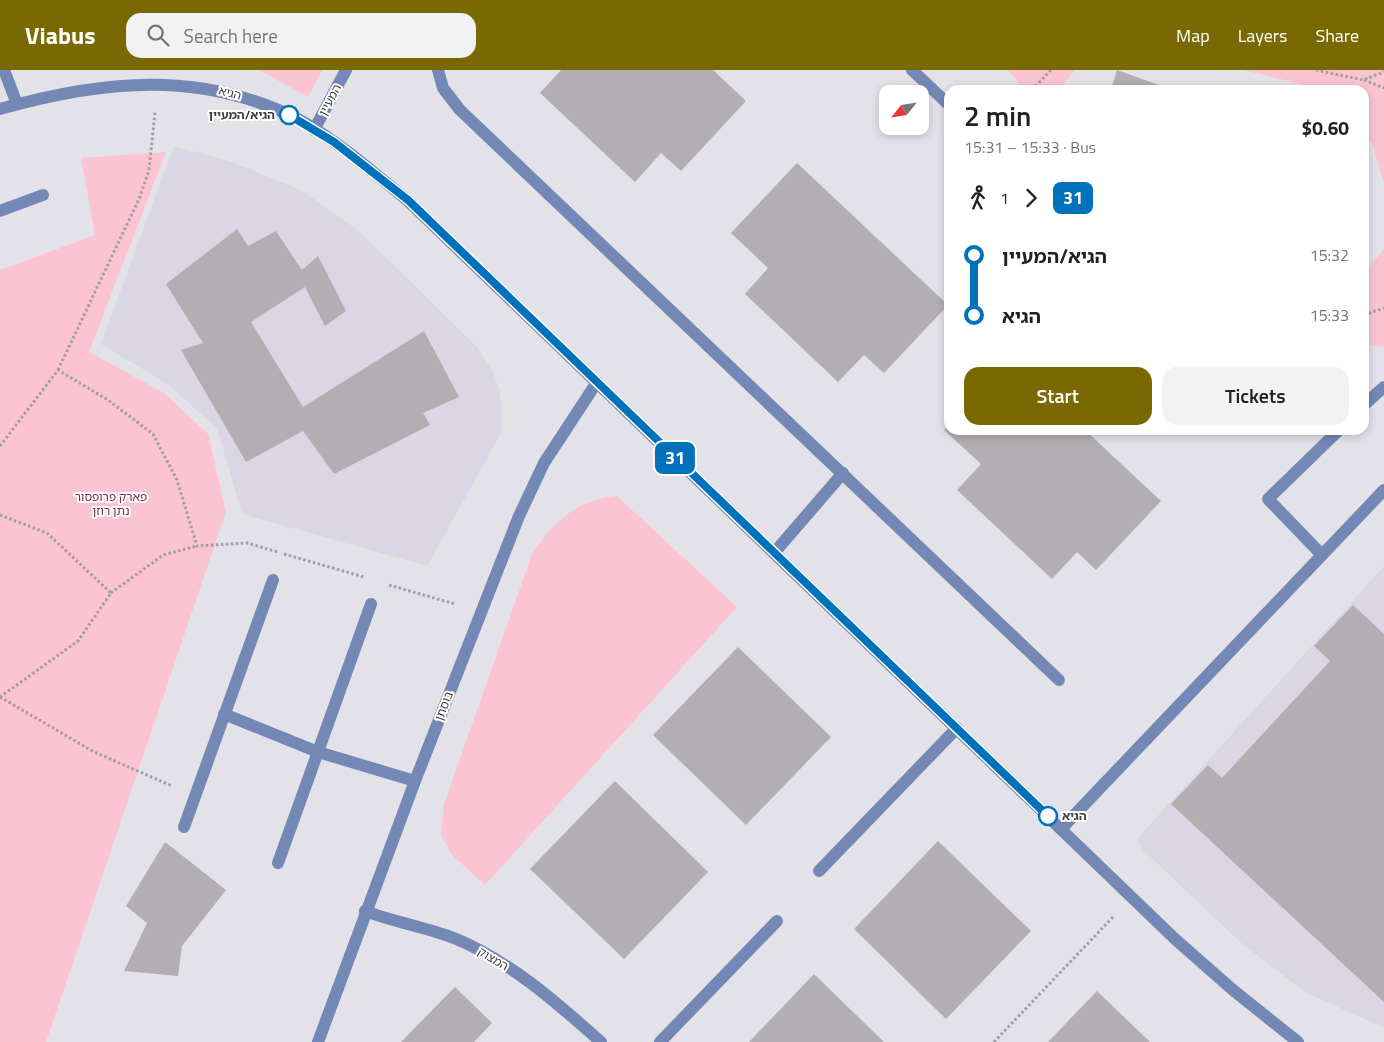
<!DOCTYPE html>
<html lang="en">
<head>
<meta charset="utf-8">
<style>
  body { margin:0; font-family:"Titillium Web","Noto Sans Hebrew",sans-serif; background:#f2f2f2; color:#202124; height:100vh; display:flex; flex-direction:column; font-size:19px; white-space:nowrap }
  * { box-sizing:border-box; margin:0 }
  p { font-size:16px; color:#757577 }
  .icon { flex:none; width:28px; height:28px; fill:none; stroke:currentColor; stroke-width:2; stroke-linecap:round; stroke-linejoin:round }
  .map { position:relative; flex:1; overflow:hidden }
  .sheet { position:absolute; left:944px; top:15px; width:425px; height:350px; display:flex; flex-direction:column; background:#fff; border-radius:15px; box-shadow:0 2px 8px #0003 }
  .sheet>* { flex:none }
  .badge { padding:0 10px; border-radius:8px; font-size:18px; line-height:32px }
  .needle { width:32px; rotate:240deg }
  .buttons { position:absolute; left:879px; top:15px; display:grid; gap:10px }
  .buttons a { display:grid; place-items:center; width:50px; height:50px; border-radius:10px; background:#fff; box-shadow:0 2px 8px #0003; font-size:25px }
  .map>.badge { position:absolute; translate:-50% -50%; box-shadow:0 0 0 2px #fff }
  .legs { display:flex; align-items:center; gap:8px; height:55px; padding:0 20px; font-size:16px }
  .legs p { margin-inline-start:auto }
  .summary { display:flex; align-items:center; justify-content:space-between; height:85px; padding:0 20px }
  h1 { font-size:28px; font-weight:600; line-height:38px }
  .action { display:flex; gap:10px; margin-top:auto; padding:10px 20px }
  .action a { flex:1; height:58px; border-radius:15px; background:#7a6900; color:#fff; font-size:20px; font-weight:600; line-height:58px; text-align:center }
  .action a+a { background:#f2f2f2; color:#202124 }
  ul { padding:0 20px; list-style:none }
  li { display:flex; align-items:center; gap:18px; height:60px; font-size:19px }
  li i { display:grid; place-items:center; width:8px; height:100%; margin:0 6px; background:currentColor }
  li i::after { content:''; width:12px; height:12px; margin:-6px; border:4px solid; border-radius:50%; background:#fff }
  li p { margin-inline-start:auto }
  li:first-child i { background:linear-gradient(#0000 50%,currentColor 0) }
  li:last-child i { background:linear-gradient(currentColor 50%,#0000 0) }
  header { display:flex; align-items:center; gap:30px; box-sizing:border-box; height:70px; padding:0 25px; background:#7a6900; color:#fff }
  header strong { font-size:24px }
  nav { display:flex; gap:28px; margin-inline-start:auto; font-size:18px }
  .search { width:350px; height:45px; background:#f2f2f2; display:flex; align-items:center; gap:12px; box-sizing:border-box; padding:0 18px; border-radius:15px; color:#757577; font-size:19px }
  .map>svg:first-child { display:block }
  .built { fill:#dad6e4 }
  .green { fill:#fcc4d3 }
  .building { fill:#b3aeb2 }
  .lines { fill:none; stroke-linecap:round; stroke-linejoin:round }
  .path { stroke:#9e9ea3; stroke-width:3; stroke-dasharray:2.5 2.5; stroke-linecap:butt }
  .minor { stroke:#7388b5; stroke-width:12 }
  .line-1-casing { stroke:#fff; stroke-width:11 }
  .line-1 { stroke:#0072bc; stroke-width:8 }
  .stop-1-dot { fill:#fff; stroke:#0072bc; stroke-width:2.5 }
  .labels { text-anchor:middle; stroke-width:4; stroke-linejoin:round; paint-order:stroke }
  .street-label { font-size:12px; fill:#3c3c3e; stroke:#fff }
  .stop-label { font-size:12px; font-weight:bold; fill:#3c3c3e; stroke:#fff; text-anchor:end }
  .park-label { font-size:12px; fill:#842549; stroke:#fff }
</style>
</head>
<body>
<header>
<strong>Viabus</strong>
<div class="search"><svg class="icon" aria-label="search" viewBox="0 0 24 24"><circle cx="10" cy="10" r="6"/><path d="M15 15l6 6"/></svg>Search here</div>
<nav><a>Map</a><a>Layers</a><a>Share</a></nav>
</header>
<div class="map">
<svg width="1384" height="972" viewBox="0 0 1384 972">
  <rect width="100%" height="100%" fill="#e3e2e9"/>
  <g class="built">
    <polygon points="174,76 232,92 301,120 359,161 477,277 492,300 500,321 502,349 500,365 427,496 242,444 217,358 166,313 101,274"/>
    <polygon points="1384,496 1384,958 1305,922 1240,872 1142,779 1137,769"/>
  </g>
  <g class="green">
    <polygon points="259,0 322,0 308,27"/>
    <polygon points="1008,0 1075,0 1058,20 1024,20"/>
    <polygon points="1243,0 1384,0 1384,114 1372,73 1364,66 1364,20 1314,20 1309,16"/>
    <polygon points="166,82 89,282 164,323 208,364 226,442 46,972 0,972 0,200 95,165 81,88"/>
    <polygon points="1384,179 1384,277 1364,274 1364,203"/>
    <path d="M 617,426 L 737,537 L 485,815 L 452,785 L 441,765 L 444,734 L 532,484 C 553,452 577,429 617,426 Z"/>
  </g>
  <g class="building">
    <polygon points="561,0 713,0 746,31 681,101 661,83 635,112 540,23"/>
    <polygon points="1117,0 1173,20 1111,20"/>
    <polygon points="797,93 948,235 884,303 864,285 838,312 745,224 768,198 731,163"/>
    <polygon points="237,159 248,176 276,161 302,200 318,186 346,241 325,256 305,217 251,252 303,337 424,261 459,327 423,343 430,355 334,404 303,361 246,392 181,280 203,273 166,214"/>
    <polygon points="949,355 949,360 1085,360 1161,431 1096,500 1077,482 1052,509 957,420 981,394 944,360"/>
    <polygon points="1353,535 1384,564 1384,932 1171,734 1208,695 1222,708 1330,591 1314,576"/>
    <polygon points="738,577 831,667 746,755 653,665"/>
    <polygon points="615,711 708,802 624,889 530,799"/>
    <polygon points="938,771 1031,861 946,949 854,859"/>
    <polygon points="165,772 226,820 182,876 178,906 124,901 147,853 126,836"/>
    <polygon points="814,904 884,972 749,972"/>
    <polygon points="455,917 492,953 474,972 401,972"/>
    <polygon points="1097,921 1150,972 1048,972"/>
  </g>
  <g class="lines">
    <g class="path">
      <polyline points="1316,0 1363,10 1384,2"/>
      <polyline points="1364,10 1384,18"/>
      <polyline points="1032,20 1051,0"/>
      <polyline points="1364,245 1384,238"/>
      <polyline points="58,300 139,129 149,100 155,42"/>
      <polyline points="0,376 58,300 108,330 153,364 177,410 197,476 247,473 278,482"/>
      <polyline points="0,445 47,463 111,523 78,571 0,627"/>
      <polyline points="284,484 364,507"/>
      <polyline points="389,515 455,534"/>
      <polyline points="111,523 163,485 197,476"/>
      <polyline points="0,627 94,682 172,716"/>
      <polyline points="994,972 1114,846"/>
    </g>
    <g class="minor">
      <polyline points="4,0 17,34"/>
      <polyline points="438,0 443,18 460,40 1059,610"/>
      <polyline points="912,0 949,35"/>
      <path d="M 0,39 C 103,10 200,0 298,49 C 338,71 373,102 408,131 L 1175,869 L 1233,920 L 1298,972"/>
      <polyline points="314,60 346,0"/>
      <polyline points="0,141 43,125"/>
      <polyline points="1364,335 1384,317"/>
      <polyline points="774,483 843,403"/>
      <polyline points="1322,485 1268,429 1339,360"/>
      <polyline points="224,644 318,682 415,711"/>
      <polyline points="184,757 273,510"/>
      <polyline points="1061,759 1384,420"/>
      <polyline points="278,793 371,534"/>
      <polyline points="819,801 957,658"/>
      <path d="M 365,841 C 394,852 425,857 454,868 C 510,891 556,932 601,972"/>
      <polyline points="318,972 415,711 519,446 544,393 597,312"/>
      <polyline points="660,972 777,851"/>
    </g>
  </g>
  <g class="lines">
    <defs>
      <polyline id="line-1" points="289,45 334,72 408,130 1048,746"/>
    </defs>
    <use href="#line-1" class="line-1-casing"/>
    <use href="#line-1" class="line-1"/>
  </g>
  <g class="stop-1-dot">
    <circle cx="289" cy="45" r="9"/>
    <circle cx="1048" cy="746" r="9"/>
  </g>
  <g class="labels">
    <g class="street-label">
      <text transform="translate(230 23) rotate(15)" y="4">הגיא</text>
      <text transform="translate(330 30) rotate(-62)" y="4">המעיין</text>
      <text transform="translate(444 636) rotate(-69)" y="4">בוסתן</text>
      <text transform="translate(493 889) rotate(31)" y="4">המצוק</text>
    </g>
    <g class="stop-label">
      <text x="275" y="49">הגיא/המעיין</text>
      <text x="1062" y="750" text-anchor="start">הגיא</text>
    </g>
    <g class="park-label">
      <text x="111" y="431">פארק פרופסור<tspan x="111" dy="14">נתן רוזן</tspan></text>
    </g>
  </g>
</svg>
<div class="buttons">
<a><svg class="needle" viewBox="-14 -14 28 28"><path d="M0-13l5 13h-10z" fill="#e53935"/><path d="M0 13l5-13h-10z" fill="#757577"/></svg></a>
</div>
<b class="badge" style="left:675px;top:388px;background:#0072bc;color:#fff">31</b>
<section class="sheet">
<div class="summary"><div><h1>2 min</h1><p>15:31 – 15:33 · Bus</p></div><b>$0.60</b></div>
<div class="legs"><svg class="icon" aria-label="walk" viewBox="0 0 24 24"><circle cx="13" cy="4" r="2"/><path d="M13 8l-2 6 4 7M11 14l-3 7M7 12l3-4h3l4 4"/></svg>1<svg class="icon" aria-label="forward" viewBox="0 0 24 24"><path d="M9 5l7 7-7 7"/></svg><b class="badge" style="background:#0072bc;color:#fff">31</b></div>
<ul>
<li><i style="color:#0072bc"></i><b>הגיא/המעיין</b><p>15:32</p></li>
<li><i style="color:#0072bc"></i><b>הגיא</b><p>15:33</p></li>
</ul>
<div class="action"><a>Start</a><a>Tickets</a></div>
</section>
</div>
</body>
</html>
